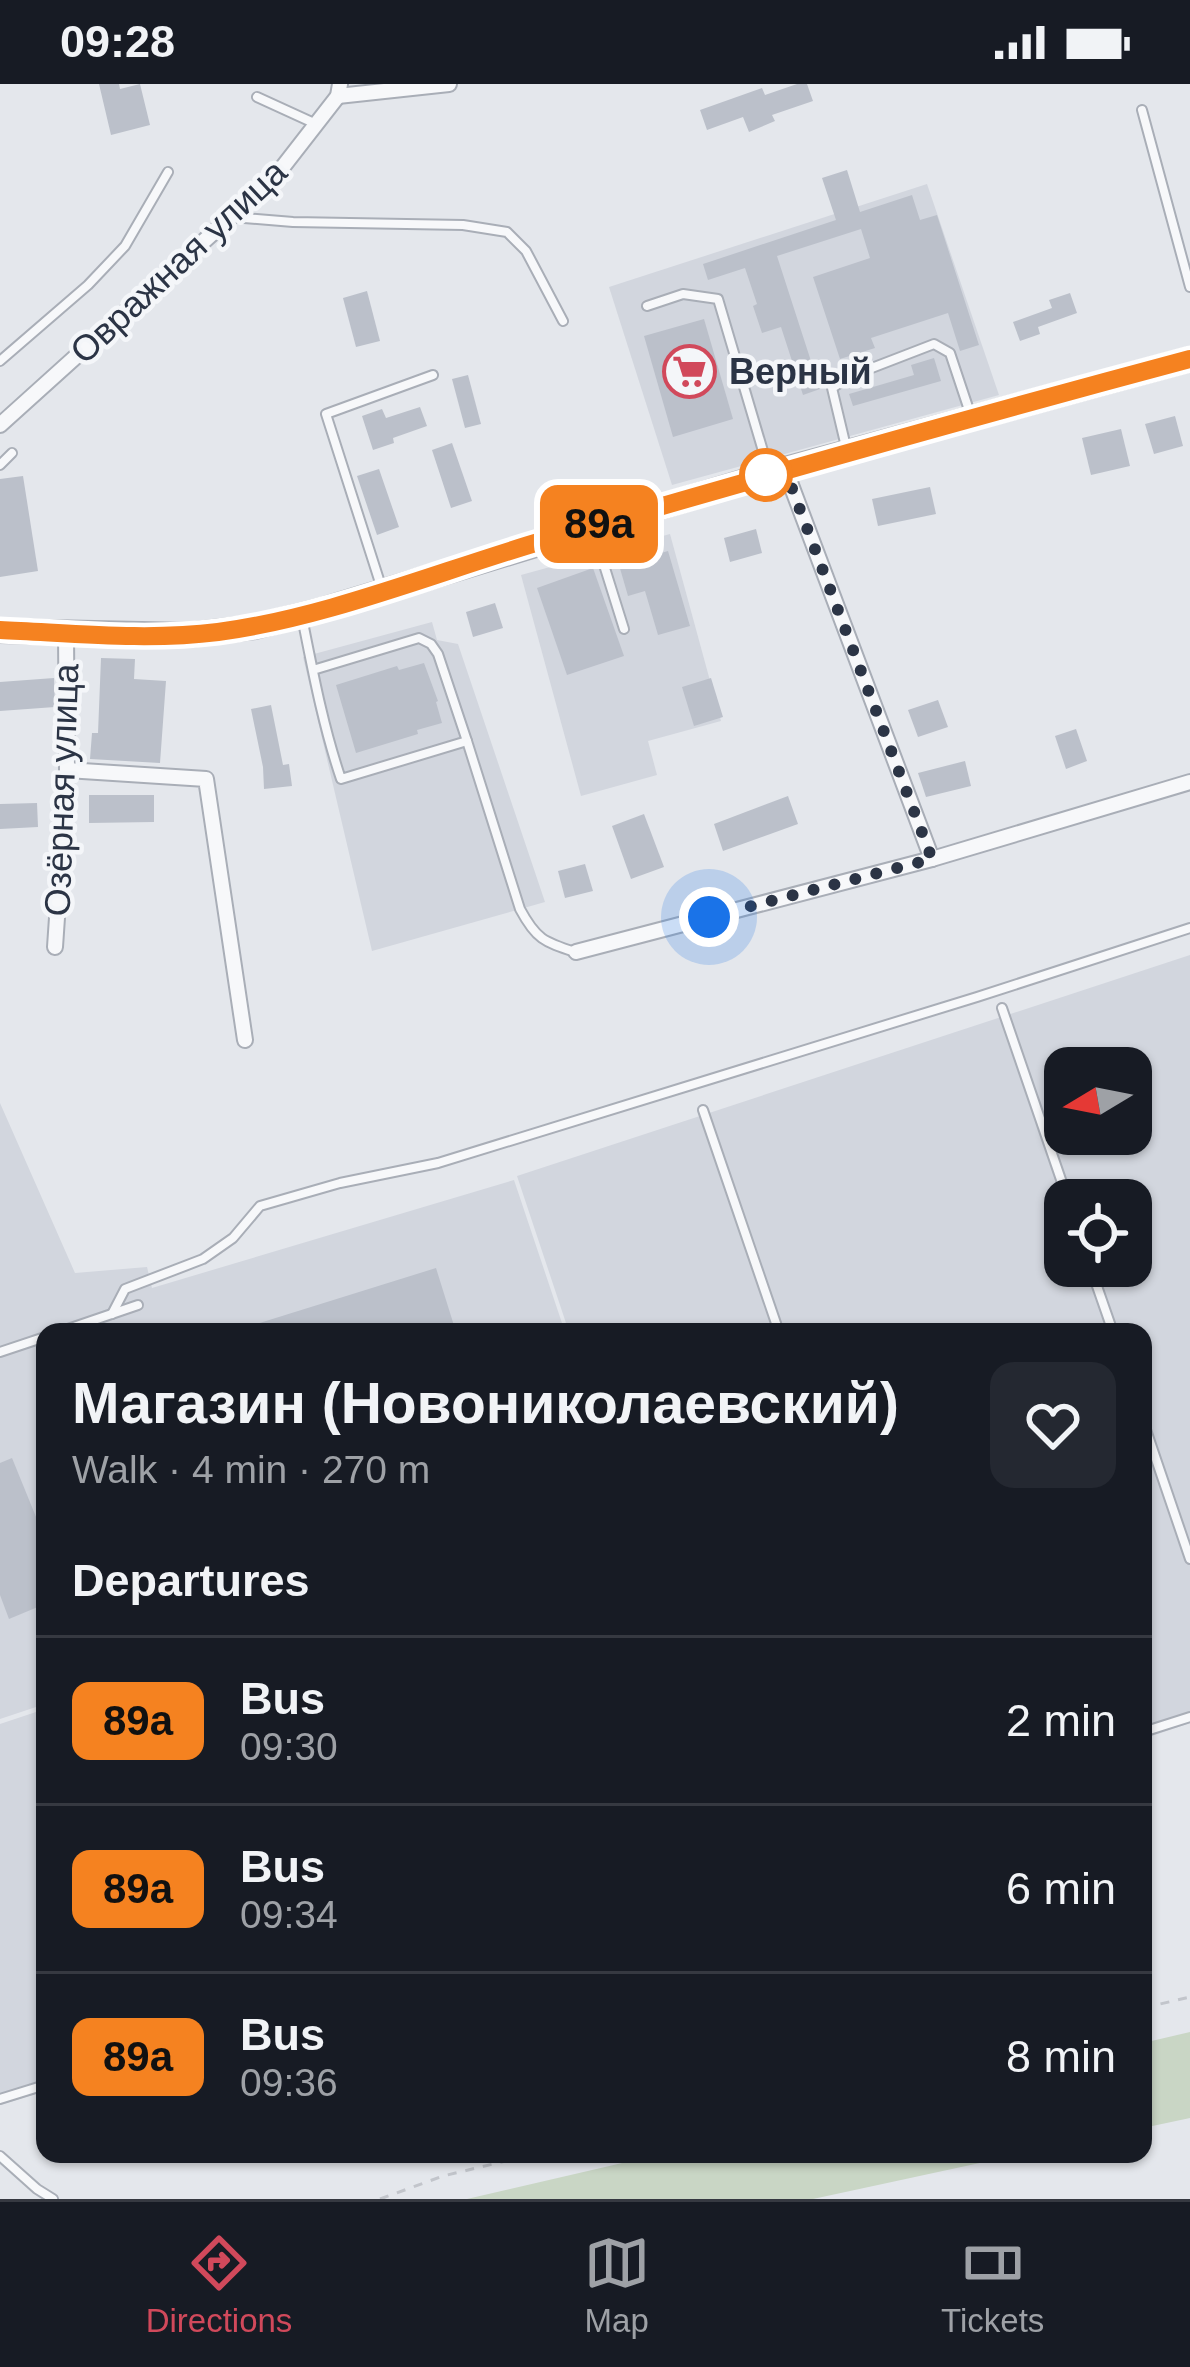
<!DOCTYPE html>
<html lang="en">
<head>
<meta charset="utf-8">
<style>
  body { margin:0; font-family:Arial,sans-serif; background:#242831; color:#f1f3f6; height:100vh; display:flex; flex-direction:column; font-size:45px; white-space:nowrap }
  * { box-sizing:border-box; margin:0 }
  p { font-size:39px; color:#9ea1a6 }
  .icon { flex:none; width:66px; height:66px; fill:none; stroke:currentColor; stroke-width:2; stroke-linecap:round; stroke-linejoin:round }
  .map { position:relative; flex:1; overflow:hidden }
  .side { position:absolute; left:36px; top:1239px; width:1116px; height:840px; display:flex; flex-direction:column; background:#171b24; border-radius:24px; box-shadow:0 3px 9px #0004 }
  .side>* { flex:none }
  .badge { padding:0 24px; border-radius:18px; font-size:42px; line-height:78px }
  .needle { width:78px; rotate:260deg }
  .fabs { position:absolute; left:1044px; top:963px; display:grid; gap:24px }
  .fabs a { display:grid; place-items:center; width:108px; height:108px; border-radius:24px; background:#171b24; box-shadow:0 3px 9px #0004; font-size:60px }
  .you { position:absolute; width:60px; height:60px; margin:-30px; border:9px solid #fff; border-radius:50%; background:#1a73e8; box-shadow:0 0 0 18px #1a73e833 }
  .map>.badge { position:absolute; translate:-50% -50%; box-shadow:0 0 0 6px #fff }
  h2 { padding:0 36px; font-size:45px; line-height:108px }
  .round { display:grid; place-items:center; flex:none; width:126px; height:126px; border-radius:24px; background:#242831 }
  .summary { display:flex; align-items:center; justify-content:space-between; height:204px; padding:0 36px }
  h1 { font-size:57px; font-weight:800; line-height:90px }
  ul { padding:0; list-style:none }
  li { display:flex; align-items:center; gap:36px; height:168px; padding:0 36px; border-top:3px solid #363941 }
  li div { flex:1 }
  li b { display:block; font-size:45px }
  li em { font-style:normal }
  li .badge { min-width:132px; font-weight:700; text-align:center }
  .status { display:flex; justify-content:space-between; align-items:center; height:84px; padding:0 60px; background:#171b24; direction:ltr }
  .status svg { height:33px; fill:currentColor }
  .dock { display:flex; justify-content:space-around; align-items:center; height:168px; border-top:3px solid #363941; background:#171b24; font-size:33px; color:#9ea1a6 }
  .dock a { display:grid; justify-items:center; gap:6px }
  .dock .on { color:#d1495b }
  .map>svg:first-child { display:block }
  .built { fill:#d2d6de; fill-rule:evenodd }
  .green { fill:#c9d6c5 }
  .building { fill:#bbc0ca }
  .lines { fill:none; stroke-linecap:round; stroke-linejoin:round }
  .service-casing { stroke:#a9aeb7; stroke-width:12 }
  .minor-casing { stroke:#a9aeb7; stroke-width:18 }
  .secondary-casing { stroke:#a9aeb7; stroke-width:26 }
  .path { stroke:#c2c5cb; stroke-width:3; stroke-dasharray:9 9; stroke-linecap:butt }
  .service { stroke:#f7f8fa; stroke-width:8 }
  .minor { stroke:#f7f8fa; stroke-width:14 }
  .secondary { stroke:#fff; stroke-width:21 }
  .line-casing { stroke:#fff; stroke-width:27 }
  .line { stroke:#f58220; stroke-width:18 }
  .walk { stroke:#2b3445; stroke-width:12; stroke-dasharray:0 21.6 }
  .stop-dot { fill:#fff; stroke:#f58220; stroke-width:6 }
  .labels { text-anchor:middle; stroke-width:9; stroke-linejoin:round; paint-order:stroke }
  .street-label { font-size:36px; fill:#2b3445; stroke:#f4f6f9 }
  .poi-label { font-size:36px; font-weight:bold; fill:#2b3445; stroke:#f4f6f9; text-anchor:start }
</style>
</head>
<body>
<div class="status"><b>09:28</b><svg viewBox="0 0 49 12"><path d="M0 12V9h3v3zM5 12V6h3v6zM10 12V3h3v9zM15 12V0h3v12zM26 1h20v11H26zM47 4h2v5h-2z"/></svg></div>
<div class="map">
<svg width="1190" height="2115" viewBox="0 0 1190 2115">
  <rect width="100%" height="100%" fill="#e4e7ec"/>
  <g class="built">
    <polygon points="927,100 999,311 672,401 609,203"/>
    <polygon points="670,450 721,637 648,657 657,691 581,712 521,491"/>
    <polygon points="432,538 437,556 458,560 545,818 372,867 303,573"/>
    <path d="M 1190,871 L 1190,1639 L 1143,1655 L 1143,1248 L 569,1248 L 517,1092 ZM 1065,984 L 1131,984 L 1131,1050 L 1065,1050 ZM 1065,1116 L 1131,1116 L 1131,1182 L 1065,1182 Z"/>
    <polygon points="0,1019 75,1189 147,1183 152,1204 514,1096 565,1248 45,1248 45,1620 0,1635"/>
    <polygon points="45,1625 45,2007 0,2021 0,1640"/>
  </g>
  <g class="green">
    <polygon points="1190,1948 1190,2034 1143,2044 1143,1959"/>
    <polygon points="661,2070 1022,2070 813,2115 467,2115"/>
  </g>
  <g class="building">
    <polygon points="99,0 119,0 120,5 140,0 150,41 111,51"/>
    <polygon points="797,0 807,0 813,17 772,31 775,37 749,48 743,33 707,46 700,26 762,4 765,11"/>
    <polygon points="847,86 860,128 912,111 920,136 937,131 979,261 960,267 948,229 871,254 875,264 840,275 813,193 870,174 861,145 777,172 820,305 803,311 781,243 762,249 753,222 757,220 745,184 708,196 703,180 836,136 822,94"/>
    <polygon points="367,207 380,257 356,263 343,214"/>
    <polygon points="1070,209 1077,229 1038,243 1040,250 1020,257 1013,238 1052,224 1049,216"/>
    <polygon points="704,235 733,335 673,353 644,252"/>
    <polygon points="934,274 941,297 853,322 849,310 914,291 911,281"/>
    <polygon points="468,291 481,340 465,344 452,295"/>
    <polygon points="420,323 427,342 393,354 394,359 373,366 362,332 382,325 386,334"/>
    <polygon points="1175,332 1183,362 1154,370 1145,340"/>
    <polygon points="1121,345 1130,382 1091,391 1082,354"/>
    <polygon points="452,359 472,417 451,424 432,366"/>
    <polygon points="379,385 399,443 377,451 357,392"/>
    <polygon points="23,392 38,487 0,493 0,395"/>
    <polygon points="930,403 936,430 878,442 872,415"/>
    <polygon points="756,445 762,469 730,478 724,454"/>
    <polygon points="668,467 690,542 658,551 645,507 628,512 619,481"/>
    <polygon points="593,484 624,572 567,591 537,504"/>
    <polygon points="495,519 503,544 473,553 466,528"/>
    <polygon points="101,574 135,575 134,595 166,597 160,679 90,675 92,649 98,649"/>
    <polygon points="424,579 438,617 436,618 442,639 417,646 418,650 356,669 336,601 397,582 399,586"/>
    <polygon points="54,594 55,623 0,627 0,598"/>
    <polygon points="711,594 723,633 694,642 682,603"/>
    <polygon points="938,616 948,643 918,653 908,626"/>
    <polygon points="271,621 283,681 289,680 292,702 264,705 263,683 251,625"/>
    <polygon points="1076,645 1087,677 1066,685 1055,652"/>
    <polygon points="965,677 971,702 926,713 918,689"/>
    <polygon points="89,711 154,711 154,738 89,739"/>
    <polygon points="788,712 798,740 723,767 714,740"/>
    <polygon points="37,719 38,743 0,745 0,720"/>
    <polygon points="644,730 664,783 631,795 612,742"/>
    <polygon points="585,780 593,807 565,814 558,787"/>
    <polygon points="436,1184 456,1248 241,1248 240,1245"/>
    <polygon points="12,1374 45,1455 45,1520 9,1535 0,1511 0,1379"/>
  </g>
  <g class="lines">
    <defs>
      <g id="service">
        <polyline points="257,13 316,40"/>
        <polyline points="1142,26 1190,203"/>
        <polyline points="232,133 293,138 463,141 507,148 526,167 563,237"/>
        <polyline points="647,222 683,210 718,215 768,384"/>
        <polyline points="0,277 88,201 125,162 168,88"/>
        <polyline points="847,367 832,304 851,292 934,260 950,269 971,332"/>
        <polyline points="0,381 12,369"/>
        <polyline points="594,449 624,545"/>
        <polyline points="382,505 326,330 433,291"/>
        <path d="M 302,533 C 313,588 323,642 341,695 L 467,657 L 438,570 L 431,560 L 419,554 L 313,586"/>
        <path d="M 467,657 L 520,825 C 536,855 544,858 575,868"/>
        <polyline points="1002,924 1068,1116"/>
        <polyline points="703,1026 779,1248"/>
        <polyline points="1090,1182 1113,1248"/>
        <polyline points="112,1230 125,1205 203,1175 233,1154 260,1122 340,1099 438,1079 977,913 1190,844"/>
        <polyline points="59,1248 138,1221"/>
        <polyline points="0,1268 45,1253"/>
        <polyline points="1143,1337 1190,1475"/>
        <polyline points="1143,1648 1190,1633"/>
        <polyline points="0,2015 45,2001"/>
        <polyline points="0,2072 37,2105 53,2115"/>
      </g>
      <g id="minor">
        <polyline points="338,12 449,0"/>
        <polyline points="0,341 275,93 338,12 340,0"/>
        <polyline points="785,385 932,775"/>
        <polyline points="67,686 206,695 245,956"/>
        <polyline points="55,863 67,686 66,549"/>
        <polyline points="576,868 932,775 1190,698"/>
      </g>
      <polyline id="secondary" points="0,547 188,551 255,543 325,525 785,385 1190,275"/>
    </defs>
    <use href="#service" class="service-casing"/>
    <use href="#minor" class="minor-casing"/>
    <use href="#secondary" class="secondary-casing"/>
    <g class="path">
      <polyline points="1143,1924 1190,1913"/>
      <polyline points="380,2115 443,2092 535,2070"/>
    </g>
    <use href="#service" class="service"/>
    <use href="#minor" class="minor"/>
    <use href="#secondary" class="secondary"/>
  </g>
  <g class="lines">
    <defs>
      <path id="line" d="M 0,546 C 72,549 147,557 218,548 C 325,534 437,488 542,457 C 757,394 973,333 1190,275"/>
    </defs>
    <use href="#line" class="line-casing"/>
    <use href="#line" class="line"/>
    <polyline class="walk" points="709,833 932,775 785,386 766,391"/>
  </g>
  <defs>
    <symbol id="supermarket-ring" viewBox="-11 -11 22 22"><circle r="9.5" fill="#f4f6f9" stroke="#d1495b" stroke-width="1.5"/><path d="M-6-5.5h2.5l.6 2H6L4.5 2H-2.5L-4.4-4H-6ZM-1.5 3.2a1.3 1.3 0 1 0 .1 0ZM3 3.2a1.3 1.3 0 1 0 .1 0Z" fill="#d1495b"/></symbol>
  </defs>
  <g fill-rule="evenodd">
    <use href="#supermarket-ring" x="660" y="258" width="59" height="59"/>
  </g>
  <circle class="stop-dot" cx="766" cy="391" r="24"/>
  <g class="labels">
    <g class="street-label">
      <text transform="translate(178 177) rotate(-43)" y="13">Овражная улица</text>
      <text transform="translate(61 706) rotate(-88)" y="13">Озёрная улица</text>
    </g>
    <g class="poi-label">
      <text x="729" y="300">Верный</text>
    </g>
  </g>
</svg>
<div class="fabs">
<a><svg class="needle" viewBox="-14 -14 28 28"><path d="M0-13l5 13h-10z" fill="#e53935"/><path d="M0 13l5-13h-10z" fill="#9ea1a6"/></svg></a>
<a><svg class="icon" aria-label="locate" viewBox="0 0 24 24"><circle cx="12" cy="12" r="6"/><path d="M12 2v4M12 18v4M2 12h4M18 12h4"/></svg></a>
</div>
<div class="you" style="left:709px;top:833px"></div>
<b class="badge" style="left:599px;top:440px;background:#f58220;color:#111">89a</b>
<section class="side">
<div class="summary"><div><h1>Магазин (Новониколаевский)</h1><p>Walk · 4 min · 270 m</p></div><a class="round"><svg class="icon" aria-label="heart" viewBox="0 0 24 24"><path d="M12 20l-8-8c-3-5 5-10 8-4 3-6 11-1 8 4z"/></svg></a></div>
<h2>Departures</h2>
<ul>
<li><span class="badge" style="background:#f58220;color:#111">89a</span><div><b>Bus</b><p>09:30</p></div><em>2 min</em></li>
<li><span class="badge" style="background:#f58220;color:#111">89a</span><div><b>Bus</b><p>09:34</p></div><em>6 min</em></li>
<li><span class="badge" style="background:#f58220;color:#111">89a</span><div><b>Bus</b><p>09:36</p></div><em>8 min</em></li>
</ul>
</section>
</div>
<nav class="dock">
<a class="on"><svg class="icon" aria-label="directions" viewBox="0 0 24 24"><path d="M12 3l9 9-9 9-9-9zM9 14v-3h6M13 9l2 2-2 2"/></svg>Directions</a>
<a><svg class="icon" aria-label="map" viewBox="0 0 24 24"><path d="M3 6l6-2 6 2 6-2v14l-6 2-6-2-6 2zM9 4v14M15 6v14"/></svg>Map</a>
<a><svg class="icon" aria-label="tickets" viewBox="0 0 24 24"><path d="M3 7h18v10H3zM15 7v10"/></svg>Tickets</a>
</nav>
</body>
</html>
